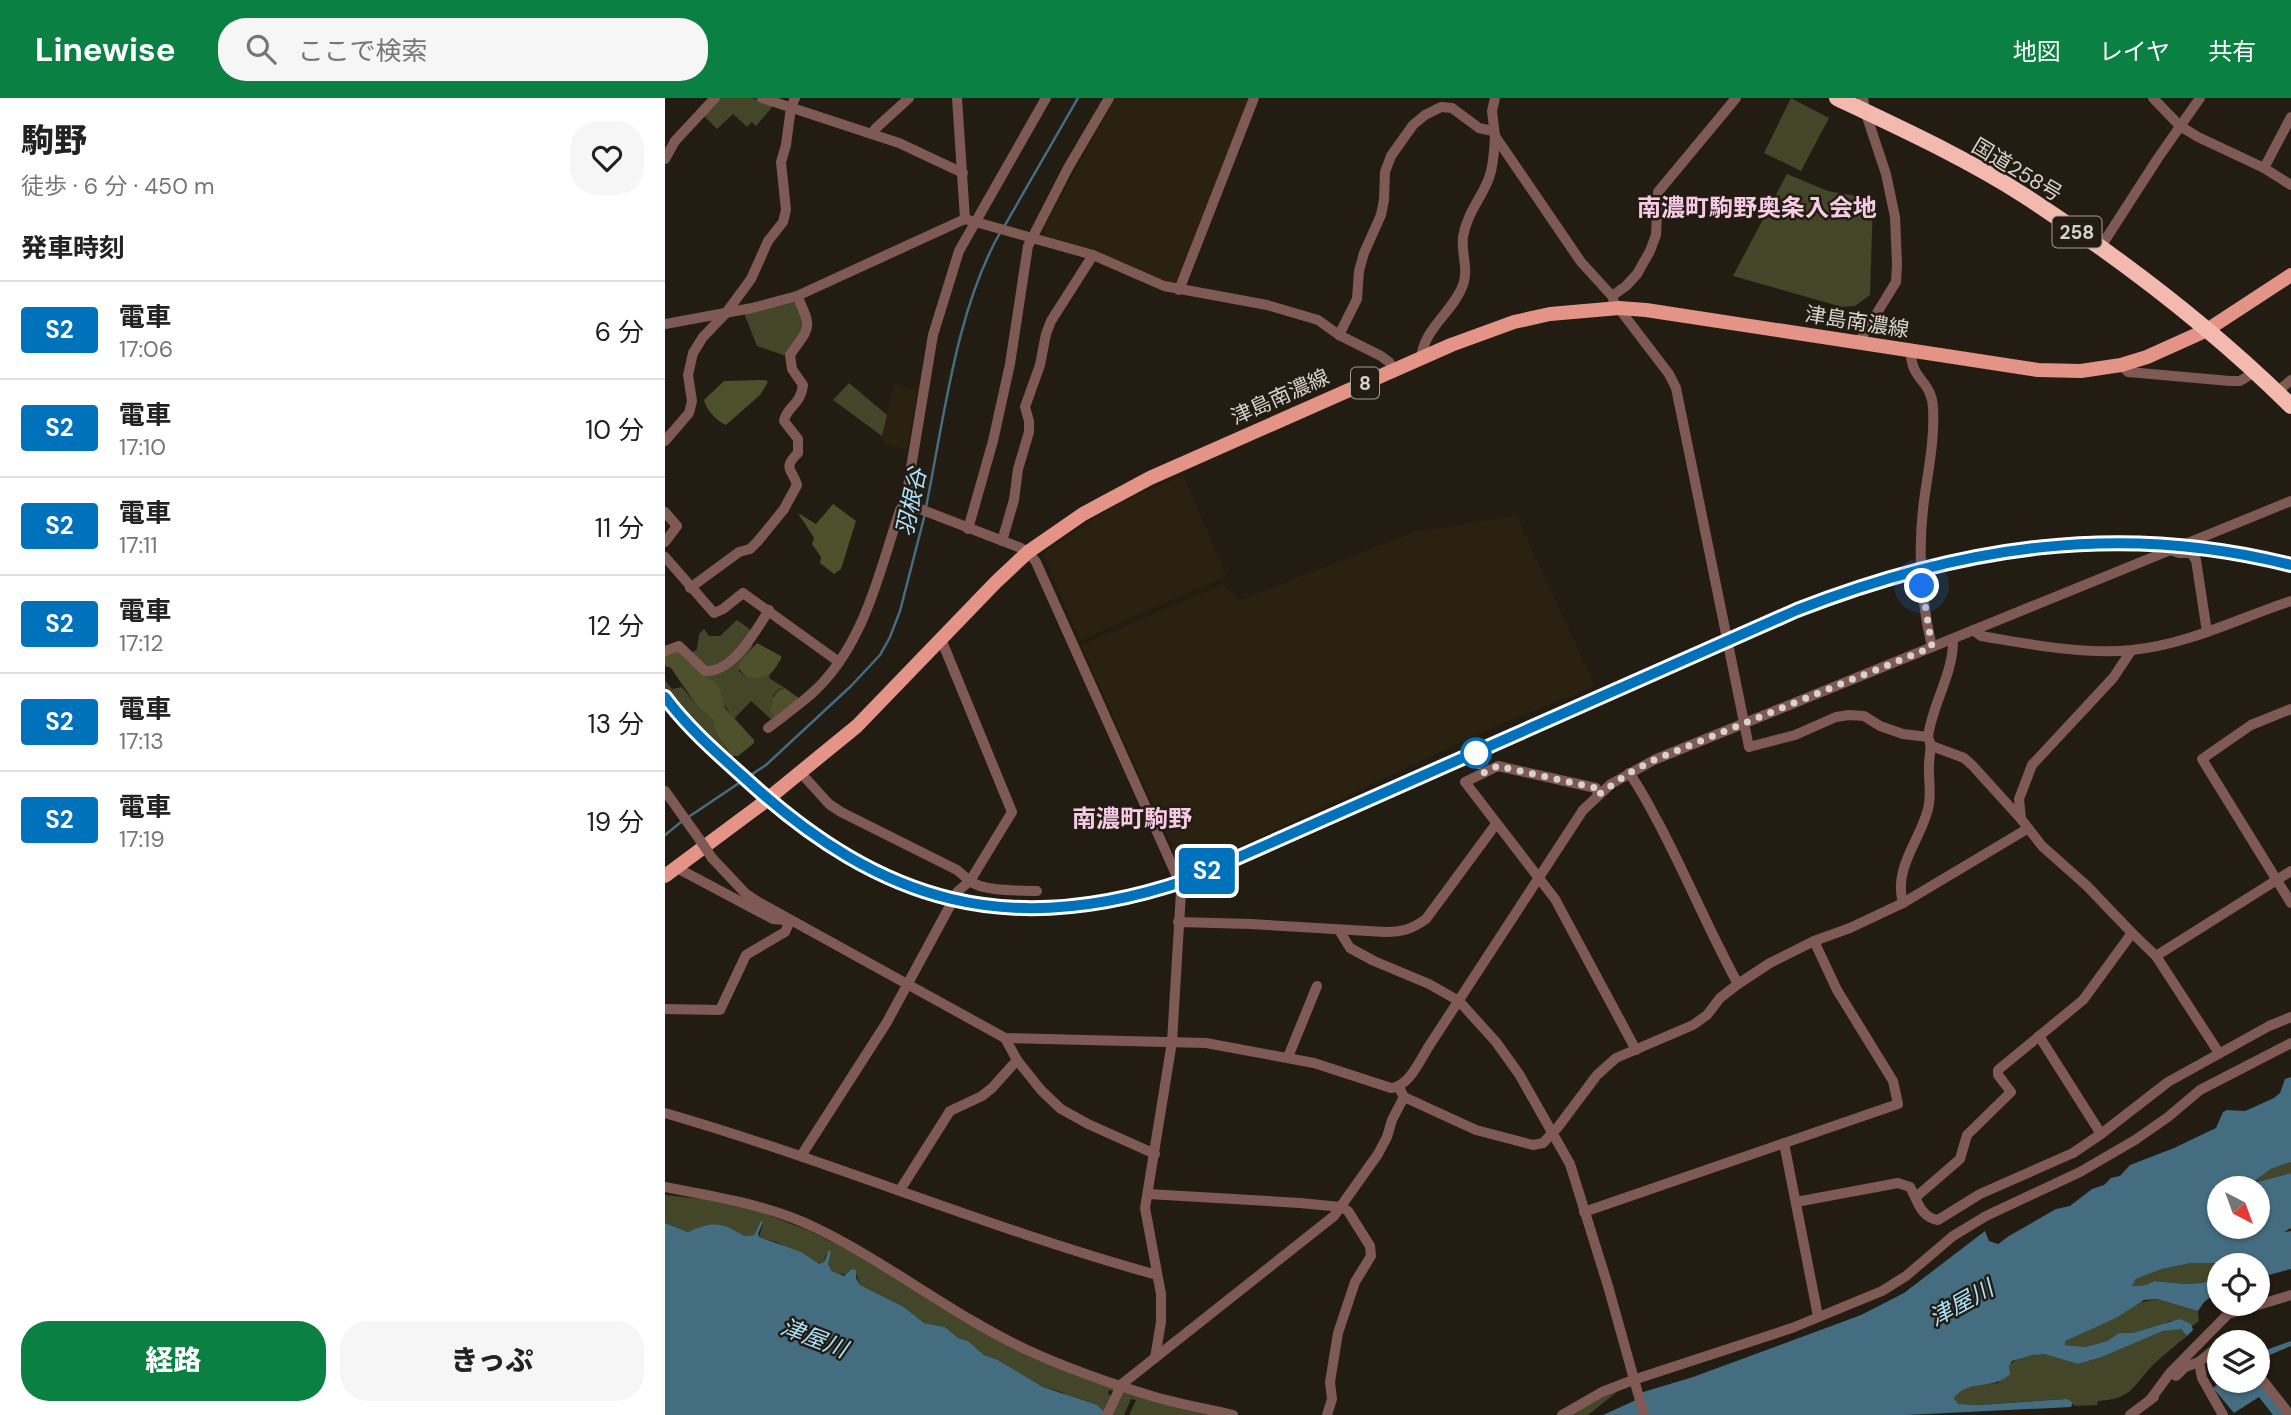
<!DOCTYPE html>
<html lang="ja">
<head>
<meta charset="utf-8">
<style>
  body { margin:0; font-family:"DM Sans","Noto Sans JP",sans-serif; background:#f6f6f6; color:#222; height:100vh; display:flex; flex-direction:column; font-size:26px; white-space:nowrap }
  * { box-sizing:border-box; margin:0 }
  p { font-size:23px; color:#767676 }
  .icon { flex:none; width:38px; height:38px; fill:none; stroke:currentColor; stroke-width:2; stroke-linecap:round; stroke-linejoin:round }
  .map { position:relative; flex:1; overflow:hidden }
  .panel { display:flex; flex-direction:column; background:#fff; width:665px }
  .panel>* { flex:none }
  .badge { padding:0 14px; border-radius:5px; font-size:24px; line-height:46px }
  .needle { width:46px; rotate:139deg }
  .controls { position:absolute; left:1542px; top:1078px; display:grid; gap:14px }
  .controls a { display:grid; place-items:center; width:63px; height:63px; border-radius:50%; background:#fff; box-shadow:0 2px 5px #0004; font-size:35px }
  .you { position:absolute; width:35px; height:35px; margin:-18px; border:5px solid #fff; border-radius:50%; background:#1a73e8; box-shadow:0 0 0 10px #1a73e833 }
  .map>.badge { position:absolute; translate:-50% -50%; box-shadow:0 0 0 4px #fff }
  h2 { padding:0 21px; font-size:26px; line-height:63px }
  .round { display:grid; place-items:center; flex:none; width:74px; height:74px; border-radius:28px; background:#f6f6f6 }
  .head { display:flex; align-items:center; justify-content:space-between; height:119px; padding:0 21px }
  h1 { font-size:33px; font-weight:800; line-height:52px }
  .cta { display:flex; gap:14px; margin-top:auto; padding:14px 21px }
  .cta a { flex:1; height:80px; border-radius:28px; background:#0b8043; color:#fff; font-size:28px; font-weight:800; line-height:80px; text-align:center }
  .cta a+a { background:#f6f6f6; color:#222 }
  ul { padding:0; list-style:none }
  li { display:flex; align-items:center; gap:21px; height:98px; padding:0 21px; border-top:2px solid #e0e0e0 }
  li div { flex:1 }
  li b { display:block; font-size:26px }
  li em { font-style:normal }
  li .badge { min-width:77px; font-weight:700; text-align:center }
  header { display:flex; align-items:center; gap:42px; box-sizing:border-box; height:98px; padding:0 35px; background:#0b8043; color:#fff }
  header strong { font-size:33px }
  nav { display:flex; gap:38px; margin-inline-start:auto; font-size:24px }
  .search { width:490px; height:63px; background:#f6f6f6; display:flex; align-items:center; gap:18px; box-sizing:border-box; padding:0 24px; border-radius:28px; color:#767676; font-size:26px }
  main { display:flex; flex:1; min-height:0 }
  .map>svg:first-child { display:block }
  .built { fill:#2a2110 }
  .green { fill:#434629 }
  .forest { fill:#4d502b }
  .water { fill:#446d81; fill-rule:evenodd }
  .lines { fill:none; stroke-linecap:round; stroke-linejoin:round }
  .stream { stroke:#446d81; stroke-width:2.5 }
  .minor { stroke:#7f5953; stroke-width:10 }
  .major { stroke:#e39487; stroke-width:14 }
  .highway { stroke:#f3b8ae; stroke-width:16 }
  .rail-casing { stroke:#9e9a92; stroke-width:5 }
  .rail { stroke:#221c12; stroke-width:2.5; stroke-dasharray:8; stroke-linecap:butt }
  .minor-bridge { stroke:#7f5953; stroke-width:10 }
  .line-casing { stroke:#fff; stroke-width:16 }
  .line { stroke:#0072bc; stroke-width:10 }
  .walk { stroke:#d7d3cc; stroke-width:7; stroke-dasharray:0 12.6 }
  .stop-dot { fill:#fff; stroke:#0072bc; stroke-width:3.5 }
  .labels { text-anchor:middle; stroke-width:5; stroke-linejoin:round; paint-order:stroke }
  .shield { fill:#221c12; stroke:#a19c94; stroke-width:2 }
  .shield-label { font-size:19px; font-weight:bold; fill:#d7d3cc }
  .street-label { font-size:21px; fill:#d7d3cc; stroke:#221c12 }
  .water-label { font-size:23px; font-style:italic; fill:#aae1fd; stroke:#221c12 }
  .quarter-label { font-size:24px; font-weight:bold; fill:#f7cbe5; stroke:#221c12 }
</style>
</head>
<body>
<header>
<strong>Linewise</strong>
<div class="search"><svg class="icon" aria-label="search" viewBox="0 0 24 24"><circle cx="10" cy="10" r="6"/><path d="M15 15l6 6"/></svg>ここで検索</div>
<nav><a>地図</a><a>レイヤ</a><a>共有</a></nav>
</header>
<main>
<section class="panel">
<div class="head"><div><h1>駒野</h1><p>徒歩 · 6 分 · 450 m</p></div><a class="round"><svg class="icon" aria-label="heart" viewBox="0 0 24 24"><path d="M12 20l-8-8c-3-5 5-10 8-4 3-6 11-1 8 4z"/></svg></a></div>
<h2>発車時刻</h2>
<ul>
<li><span class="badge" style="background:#0072bc;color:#fff">S2</span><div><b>電車</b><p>17:06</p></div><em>6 分</em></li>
<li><span class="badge" style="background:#0072bc;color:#fff">S2</span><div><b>電車</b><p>17:10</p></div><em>10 分</em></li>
<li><span class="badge" style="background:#0072bc;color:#fff">S2</span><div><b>電車</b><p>17:11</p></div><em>11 分</em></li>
<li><span class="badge" style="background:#0072bc;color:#fff">S2</span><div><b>電車</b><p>17:12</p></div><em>12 分</em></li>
<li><span class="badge" style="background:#0072bc;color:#fff">S2</span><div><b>電車</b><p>17:13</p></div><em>13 分</em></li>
<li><span class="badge" style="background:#0072bc;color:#fff">S2</span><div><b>電車</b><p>17:19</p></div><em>19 分</em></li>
</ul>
<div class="cta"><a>経路</a><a>きっぷ</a></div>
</section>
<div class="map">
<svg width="1626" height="1317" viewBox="0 0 1626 1317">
  <rect width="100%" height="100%" fill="#221c12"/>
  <g class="built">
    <polygon points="450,0 585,0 513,188 380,140 378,132"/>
    <polygon points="229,285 252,294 242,352 219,345 217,338"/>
    <polygon points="518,377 561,478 415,542 378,455 441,413 467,399"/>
    <polygon points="851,417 930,588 826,630 519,775 416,547 559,486 573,503 749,434"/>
    <polygon points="0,595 35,635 62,660 58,664 7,612 0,603"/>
  </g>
  <g class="green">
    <polygon points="53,0 87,0 109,7 91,28 87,24 82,29 68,16 52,31 38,17"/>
    <polygon points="1126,0 1164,20 1136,73 1099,55"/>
    <polygon points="1122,76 1163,93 1208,101 1205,197 1190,208 1177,209 1068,178"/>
    <path d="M 127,203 L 130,205 C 145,233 137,233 121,258 L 92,248 L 79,215 Z"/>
    <polygon points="184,285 222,317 217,338 168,302"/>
    <polygon points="72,522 87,533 69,557 42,571 26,555 32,551 34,536 39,531 44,538 55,538"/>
    <path d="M 86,546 L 88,547 L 82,558 L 74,565 L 74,573 C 84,582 92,578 105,576 L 104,580 L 120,590 L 114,591 L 108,597 L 111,621 L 108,623 L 86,603 L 69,621 L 38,576 Z"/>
    <polygon points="0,582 7,591 17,589 32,608 48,622 50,634 67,658 62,660 12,610 0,595"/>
    <polygon points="1626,1064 1626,1075 1584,1086 1606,1071"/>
    <path d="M 0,1097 L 56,1103 L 93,1113 L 145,1133 L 199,1160 L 310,1229 L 451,1290 L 450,1294 L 444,1292 L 443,1296 L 447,1298 L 438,1317 L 396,1294 L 378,1289 L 333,1262 L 319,1257 L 303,1243 L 293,1240 L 280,1229 L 259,1225 L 239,1209 L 195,1187 L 191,1176 C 181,1177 167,1178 163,1166 L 166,1154 L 160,1158 L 159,1164 L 154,1166 L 111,1144 L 94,1139 L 98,1125 L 96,1124 L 89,1137 L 79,1138 C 61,1126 44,1125 23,1134 L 0,1125 Z"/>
    <polygon points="1578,1161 1583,1167 1554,1167 1554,1179 1537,1185 1520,1186 1489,1183 1481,1187 1467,1188 1471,1181 1497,1171 1526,1165 1552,1165"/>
    <polygon points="1492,1201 1533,1213 1534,1223 1526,1229 1505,1223 1497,1228 1468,1235 1454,1235 1442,1243 1420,1249 1400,1247 1400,1243 1405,1239 1451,1220 1472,1205"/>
    <path d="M 1512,1230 L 1516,1231 L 1522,1238 C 1510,1248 1498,1257 1487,1268 C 1467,1289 1467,1301 1433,1303 L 1432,1307 L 1411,1308 L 1408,1307 L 1408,1304 L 1397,1301 L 1314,1307 L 1293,1306 L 1289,1303 L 1290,1297 L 1304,1287 L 1333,1285 L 1345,1266 L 1353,1261 L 1376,1255 L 1413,1266 L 1437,1259 L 1498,1233 Z"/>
    <polygon points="464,1291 554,1317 464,1317 471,1302 466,1301 459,1317 444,1317 453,1295"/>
    <polygon points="953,1293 923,1317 902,1317 912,1310"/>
  </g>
  <g class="forest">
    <path d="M 100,282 L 103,284 L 95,297 L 61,327 C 53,324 41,312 39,302 L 59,283 Z"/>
    <polygon points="168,406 191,423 176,471 169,476 155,465 156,459 147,446 149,440 133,415 151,426"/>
    <path d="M 92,545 L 116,558 L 116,561 C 113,565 109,573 105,576 C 93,583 79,581 73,569 L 74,565 Z"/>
    <polygon points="13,553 54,588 60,610 89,642 89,645 73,658 67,658 50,634 48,622 32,608 6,570 0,568 0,556"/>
    <path d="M 120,590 L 135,601 L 111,621 L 105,613 C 109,603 106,593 120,590 Z"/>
  </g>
  <g class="water">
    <path d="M 1626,979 L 1626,1064 L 1606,1071 L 1585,1086 L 1626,1075 L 1626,1130 L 1619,1134 L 1626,1133 L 1626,1171 L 1593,1180 L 1592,1167 L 1583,1167 L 1578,1161 L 1552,1165 L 1526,1165 L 1497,1171 L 1471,1181 L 1467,1188 L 1481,1187 L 1489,1183 L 1520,1186 L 1537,1185 L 1554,1179 L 1554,1193 L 1539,1204 L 1533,1213 L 1492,1201 L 1479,1202 L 1451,1220 L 1400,1243 L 1400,1247 L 1420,1249 L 1442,1243 L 1454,1235 L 1468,1235 L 1515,1221 L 1526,1226 L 1528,1232 L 1522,1238 L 1516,1231 L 1498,1233 L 1437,1259 L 1413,1266 L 1379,1256 L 1368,1257 L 1347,1263 L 1344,1268 L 1345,1276 C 1329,1293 1304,1280 1289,1300 L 1293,1306 L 1314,1307 L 1401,1301 L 1408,1304 L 1406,1309 L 1241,1317 L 938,1317 L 971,1302 L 975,1295 L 1028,1279 L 1196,1217 L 1239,1195 L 1320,1133 L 1324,1143 L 1333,1146 L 1344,1138 L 1391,1111 L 1405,1108 L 1427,1091 L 1439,1087 L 1446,1080 L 1455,1078 L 1465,1067 L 1509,1050 L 1551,1030 L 1558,1014 L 1562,1012 L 1580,1013 L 1609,1000 L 1615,995 L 1620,981 ZM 1554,1090 L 1592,1090 L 1592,1129 L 1554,1129 Z"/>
    <path d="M 96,1123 L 98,1124 L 93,1136 L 94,1139 L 136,1154 L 154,1166 L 159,1164 L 164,1152 L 166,1154 L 163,1166 L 167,1173 L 179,1178 L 187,1171 L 191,1172 L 191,1180 L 195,1187 L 239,1209 L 259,1225 L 280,1229 L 293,1240 L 303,1243 L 319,1257 L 333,1262 L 378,1289 L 432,1307 L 438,1313 L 438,1317 L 0,1317 L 0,1125 L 23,1134 C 47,1123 57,1124 79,1138 L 89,1137 Z"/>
    <polygon points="1626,1243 1626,1248 1593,1262 1593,1255"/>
    <polygon points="1557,1283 1582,1283 1588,1290 1596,1283 1622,1317 1608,1317 1594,1299 1569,1315 1548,1290"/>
  </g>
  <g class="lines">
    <g class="stream">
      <polyline points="340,127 413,0"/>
      <path d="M 261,409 C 279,321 291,211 336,133"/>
      <polyline points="22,720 101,667 186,588 215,557 225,539 235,513 260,416"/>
      <polyline points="0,737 16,724"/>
    </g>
    <g class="minor">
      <polyline points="97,0 234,45 298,75"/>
      <polyline points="292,0 300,121"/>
      <polyline points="381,0 294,153 268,237 242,394 243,401 250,409 356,450 363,454 371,464 514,783 516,794 507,944 480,1110 496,1196 496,1224 490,1260"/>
      <polyline points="830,0 827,13 830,38 916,164 947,198 949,204 1004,276 1011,290 1084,649 1130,637 1171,619 1184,617 1199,618 1215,628 1238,636 1263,639"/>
      <polyline points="1488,0 1515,28 1533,39 1599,70 1626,87"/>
      <polyline points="209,36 210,31 244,0"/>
      <polyline points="0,61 10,43 50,0"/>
      <polyline points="1599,70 1626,19"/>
      <polyline points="1435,150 1493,60 1535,0"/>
      <polyline points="514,192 589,0"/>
      <polyline points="947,198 961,188 972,176 985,153 991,137 993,94 1071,0"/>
      <polyline points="0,226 87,210 132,198 300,121 428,157 499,188 602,207 653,222 674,237 716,258 724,264 729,272"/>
      <polyline points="674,237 692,201 694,173 699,155 716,117 719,102 720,74 726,58 748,27 760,17 776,9 787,10 814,30 828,33"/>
      <polyline points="1194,244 1231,184 1232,166 1230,119 1221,76 1200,13 1198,0"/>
      <path d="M 1246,253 C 1245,282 1267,282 1268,310 C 1270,344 1262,377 1258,411 C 1253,457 1256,503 1267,549"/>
      <path d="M 756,260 C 759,230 788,214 798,187 C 804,171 796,156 798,139 C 802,115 816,101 824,80 C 829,67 829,52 830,38"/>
      <polyline points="1456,267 1463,274 1565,283 1575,283 1590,274"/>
      <polyline points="1612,294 1626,282"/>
      <polyline points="0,343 24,315 27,303 23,277 28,255 38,239 61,215 86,181 103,143 118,124 121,112 116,64 121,47 126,9 130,0"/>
      <polyline points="0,414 12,428 0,444"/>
      <polyline points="303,431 328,343 345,266 363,148 403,70 444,0"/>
      <polyline points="337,443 349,402 353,371 364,334 364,323 360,309 375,267 381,236 386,223 428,157"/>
      <polyline points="1505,452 1514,455 1526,455 1531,462 1542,534"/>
      <polyline points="0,459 49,515 58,511 78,495 174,564"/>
      <path d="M 25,490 L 74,454 L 85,451 L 93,443 L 119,411 L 132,387 C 127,370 117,371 133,355 L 133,341 L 119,323 C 122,307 135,309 138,287 L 127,271 L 125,257 C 145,228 148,232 132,198"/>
      <path d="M 1308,532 L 1316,538 C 1364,546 1418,557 1467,552 C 1522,547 1574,520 1626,503"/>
      <path d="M 0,553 L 14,548 L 40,573 C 68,575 91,532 104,512"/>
      <polyline points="1626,611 1586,627 1537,661 1626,805"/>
      <path d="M 103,630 C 122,615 145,600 161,581 C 202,534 216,469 235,412 L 243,401"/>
      <polyline points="1267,648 1299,660 1307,667 1356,721 1377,748 1422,788 1467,835"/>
      <polyline points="135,674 164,706 176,714 292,772 305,783 347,714 276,541"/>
      <path d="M 964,675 C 976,691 984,708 994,726 C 1022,779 1044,833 1073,886"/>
      <polyline points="0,693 35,742"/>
      <polyline points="933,697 931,690 833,668 800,684 890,801 971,952"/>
      <polyline points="1356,721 1354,701 1367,667 1448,580 1466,553"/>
      <path d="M 47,760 L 81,796 L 95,805 L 340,940 L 541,945 L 649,965 L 726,990 C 744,989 755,962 764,948 L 918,712 L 946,686 L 989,662 L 1626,403"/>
      <polyline points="12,770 108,821 119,822"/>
      <path d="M 1238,805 C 1228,770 1255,743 1263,711 C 1267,696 1263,681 1264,666 C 1264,656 1268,649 1263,639 C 1267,606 1289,575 1288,541"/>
      <path d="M 513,824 L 586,826 L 720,834 C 738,834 747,831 761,821 L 831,726"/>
      <polyline points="674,832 685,850 709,863 764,886 794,903 831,944 854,976 905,1066 943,1188 979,1317"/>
      <polyline points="1491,858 1626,773"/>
      <polyline points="0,911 55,912 81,857 120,834 125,823"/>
      <polyline points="1374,938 1436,1036"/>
      <polyline points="340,940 352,962 376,992 396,1011 423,1026 490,1056"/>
      <polyline points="623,959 652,888"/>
      <polyline points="734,990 739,999 811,1032 868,1047 878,1045 893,1029 932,977 951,960 1028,927 1042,917 1055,900 1073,886 1105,865 1149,843 1185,830 1238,805 1362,731"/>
      <path d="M 0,1015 C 166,1063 325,1131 492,1177"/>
      <polyline points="1119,1045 1153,1218"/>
      <path d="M 136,1058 L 222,924 L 293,793 L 305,783 C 319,794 354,792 372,793"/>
      <path d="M 0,1089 C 50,1099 101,1106 149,1129 C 222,1164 286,1216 360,1251 C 401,1270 447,1286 490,1299 C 515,1306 542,1311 568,1317"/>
      <polyline points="235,1092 285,1013 317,998 327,990 352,962"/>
      <polyline points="483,1096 635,1105 676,1109 683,1113 705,1148 706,1158 690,1184 673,1235 665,1284 667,1301 662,1317"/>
      <polyline points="1251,1099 1295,1061 1302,1037 1346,994 1333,977 1333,972 1418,902 1467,835 1491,858 1554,955"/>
      <path d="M 1131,1104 L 1233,1085 L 1245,1089 C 1253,1103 1255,1119 1273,1122 L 1315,1096 L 1408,1055 L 1436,1036 L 1503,984 L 1604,928 L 1626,919"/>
      <polyline points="919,1114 1233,1006 1228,983 1172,892 1149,843"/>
      <polyline points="1534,1264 1537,1280 1558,1317"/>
      <polyline points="1592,1275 1625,1317"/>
      <polyline points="1511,1278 1520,1269 1534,1264 1554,1248"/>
      <polyline points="1485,1302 1505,1275 1563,1216 1626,1197"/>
      <polyline points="442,1317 457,1286 669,1118 713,1056 722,1039 727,1022 739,999"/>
      <polyline points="897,1317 937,1294 968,1282 1127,1230 1217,1193 1241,1178 1288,1138 1321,1118 1415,1074 1470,1042 1503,1019 1535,992 1626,945"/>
      <polyline points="1465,1317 1489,1299"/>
    </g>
    <polyline class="major" points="0,778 94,708 192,628 331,484 363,454 418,416 485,380 786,247 849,224 885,216 954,210 981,212 1373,272 1416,273 1456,267 1482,259 1542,232 1626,177"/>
    <path class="highway" d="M 1172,0 C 1235,30 1301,60 1360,98 C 1454,159 1546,229 1626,308"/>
    <defs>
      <path id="rail" d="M 0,599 C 23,630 53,656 82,682 C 215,805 348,843 522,782 L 1132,512 C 1294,449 1455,423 1626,467"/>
    </defs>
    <use href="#rail" class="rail-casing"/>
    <use href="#rail" class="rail"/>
    <polyline class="minor-bridge" points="35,742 47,760"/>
  </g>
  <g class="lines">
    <defs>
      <path id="line" d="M 0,599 C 23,630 53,656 82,682 C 217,806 346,842 522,782 L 1132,512 C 1294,449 1454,423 1626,467"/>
    </defs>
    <use href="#line" class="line-casing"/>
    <use href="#line" class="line"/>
    <polyline class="walk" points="811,655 816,676 833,668 931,690 933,697 964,675 989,662 1267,549 1257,488"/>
  </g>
  <circle class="stop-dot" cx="811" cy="655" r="14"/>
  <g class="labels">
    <g class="shield">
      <rect x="1387.5" y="118.5" width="49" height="31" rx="5"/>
      <rect x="686" y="269.5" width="28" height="31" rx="5"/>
    </g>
    <g class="shield-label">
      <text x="1412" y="141">258</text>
      <text x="700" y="292">8</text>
    </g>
    <g class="street-label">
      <text transform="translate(1352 72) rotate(31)" y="7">国道258号</text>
      <text transform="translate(1192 224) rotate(9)" y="7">津島南濃線</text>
      <text transform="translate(615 299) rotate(-24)" y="7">津島南濃線</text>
    </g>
    <g class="water-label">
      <text transform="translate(246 404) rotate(-78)" y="8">羽根谷</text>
      <text transform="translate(1296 1205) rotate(-29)" y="8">津屋川</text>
      <text transform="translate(149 1240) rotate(21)" y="8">津屋川</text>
    </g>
    <g class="quarter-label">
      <text x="1092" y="118">南濃町駒野奥条入会地</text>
      <text x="467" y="729">南濃町駒野</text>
    </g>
  </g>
</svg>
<div class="controls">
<a><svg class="needle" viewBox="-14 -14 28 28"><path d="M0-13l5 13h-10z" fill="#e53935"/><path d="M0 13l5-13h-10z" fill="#767676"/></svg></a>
<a><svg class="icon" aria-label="locate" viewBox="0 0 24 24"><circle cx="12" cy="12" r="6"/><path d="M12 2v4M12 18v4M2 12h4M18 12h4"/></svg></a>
<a><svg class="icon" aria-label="layers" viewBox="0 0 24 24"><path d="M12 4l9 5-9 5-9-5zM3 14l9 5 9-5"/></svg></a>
</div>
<div class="you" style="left:1257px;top:488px"></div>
<b class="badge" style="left:542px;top:773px;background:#0072bc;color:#fff">S2</b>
</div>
</main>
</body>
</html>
